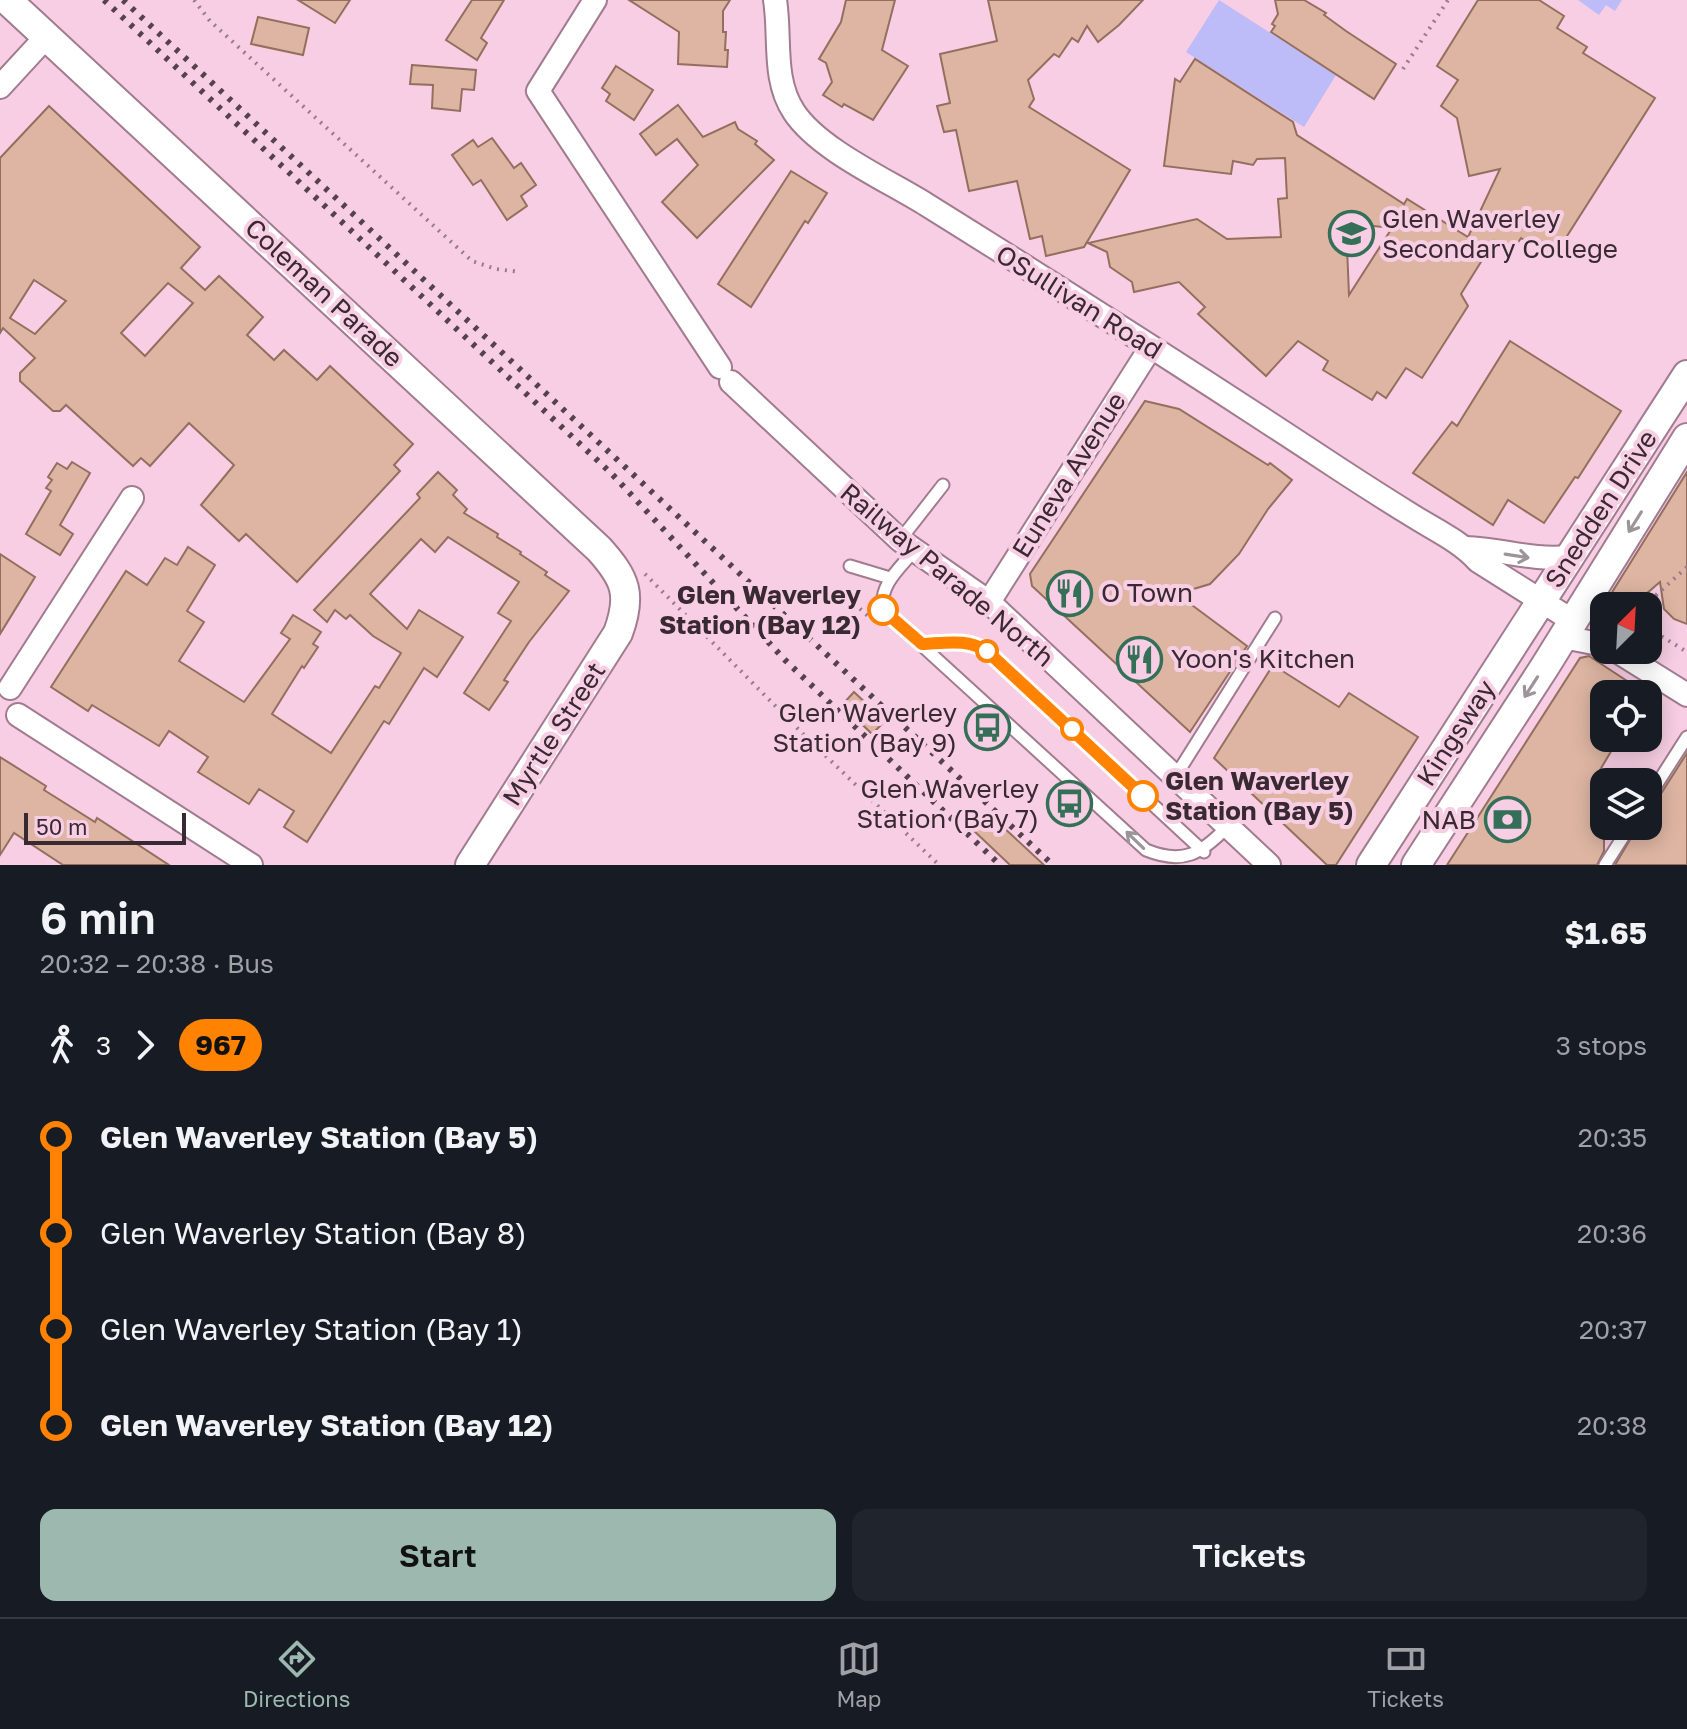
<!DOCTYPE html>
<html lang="en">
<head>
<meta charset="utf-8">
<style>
  body { margin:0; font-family:"Golos Text",sans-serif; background:#20242c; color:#f1f3f6; height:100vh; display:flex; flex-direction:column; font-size:30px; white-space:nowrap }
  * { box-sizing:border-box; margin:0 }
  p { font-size:26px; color:#9ea1a6 }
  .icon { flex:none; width:44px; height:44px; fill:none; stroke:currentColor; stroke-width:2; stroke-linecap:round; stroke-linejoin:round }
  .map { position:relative; height:865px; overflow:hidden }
  .panel { display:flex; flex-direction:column; background:#171b24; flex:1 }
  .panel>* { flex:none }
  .badge { padding:0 16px; border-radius:26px; font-size:28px; line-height:52px }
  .needle { width:52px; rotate:24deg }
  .controls { position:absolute; left:1590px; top:592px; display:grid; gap:16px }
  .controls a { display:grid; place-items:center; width:72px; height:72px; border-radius:16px; background:#171b24; box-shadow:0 4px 20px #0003; font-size:40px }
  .scale { position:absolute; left:24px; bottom:20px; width:162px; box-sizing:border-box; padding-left:8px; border:4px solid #392932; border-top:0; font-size:22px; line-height:28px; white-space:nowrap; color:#392932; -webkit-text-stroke:6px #f7cee3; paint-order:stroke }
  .map>.badge { position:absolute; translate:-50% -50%; box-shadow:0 0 0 4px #fff }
  .legs { display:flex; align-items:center; gap:12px; height:88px; padding:0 40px; font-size:26px }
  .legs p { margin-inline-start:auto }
  .headline { display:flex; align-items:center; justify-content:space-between; height:136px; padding:0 40px }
  h1 { font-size:44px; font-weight:600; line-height:60px }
  .primary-button { display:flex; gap:16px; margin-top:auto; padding:16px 40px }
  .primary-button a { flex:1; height:92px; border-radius:16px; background:#9cb8af; color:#111; font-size:32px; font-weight:600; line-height:92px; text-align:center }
  .primary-button a+a { background:#20242c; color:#f1f3f6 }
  ul { padding:0 40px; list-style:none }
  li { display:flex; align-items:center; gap:28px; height:96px; font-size:30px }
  li i { display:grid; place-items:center; width:12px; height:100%; margin:0 10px; background:currentColor }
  li i::after { content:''; width:20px; height:20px; margin:-10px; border:6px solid; border-radius:50%; background:#171b24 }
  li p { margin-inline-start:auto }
  li:first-child i { background:linear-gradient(#0000 50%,currentColor 0) }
  li:last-child i { background:linear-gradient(currentColor 50%,#0000 0) }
  .tabs { display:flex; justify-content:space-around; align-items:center; height:112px; border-top:2px solid #363941; background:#171b24; font-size:22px; color:#9ea1a6 }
  .tabs a { display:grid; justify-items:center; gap:4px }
  .tabs .active { color:#9cb8af }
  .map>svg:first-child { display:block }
  .green { fill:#bdbcf8 }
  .building { fill:#deb5a3; stroke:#946f5f; stroke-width:2; fill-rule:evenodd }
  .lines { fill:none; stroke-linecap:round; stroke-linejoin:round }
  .service-casing { stroke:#a17b8f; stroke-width:15 }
  .minor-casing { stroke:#a17b8f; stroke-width:26 }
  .tertiary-casing { stroke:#a17b8f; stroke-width:32 }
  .path { stroke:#987c8b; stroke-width:4; stroke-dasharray:2 6; stroke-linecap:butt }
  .service { stroke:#fff; stroke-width:11 }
  .minor { stroke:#fff; stroke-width:22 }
  .tertiary { stroke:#fff; stroke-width:28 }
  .rail { stroke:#55424c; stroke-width:6; stroke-dasharray:4 8; stroke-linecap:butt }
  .oneway { stroke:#9c9498 }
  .line-1-casing { stroke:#fff; stroke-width:18 }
  .line-1 { stroke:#ff8200; stroke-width:12 }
  .stop-1-dot { fill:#fff; stroke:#ff8200; stroke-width:4 }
  .labels { text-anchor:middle; stroke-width:8; stroke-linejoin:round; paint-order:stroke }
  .poi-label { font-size:26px; fill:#392932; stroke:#f7cee3; text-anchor:start }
  .street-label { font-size:26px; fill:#392932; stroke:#f7cee3 }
  .stop-label { font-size:26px; font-weight:bold; fill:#392932; stroke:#f7cee3; text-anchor:end }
</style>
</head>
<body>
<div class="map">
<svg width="1687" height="865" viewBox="0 0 1687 865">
  <rect width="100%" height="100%" fill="#f7cee3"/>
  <g class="green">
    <polygon points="1219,0 1336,75 1304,127 1186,52"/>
    <polygon points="1578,0 1622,0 1615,11 1606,5 1599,15"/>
  </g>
  <g class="building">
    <polygon points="298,0 350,0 335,23"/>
    <polygon points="472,0 504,0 481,38 487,43 477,60 446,40"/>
    <polygon points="629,0 730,0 723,11 723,32 726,32 725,50 728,50 727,67 678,64 679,32"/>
    <polygon points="846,0 895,0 882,50 908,66 873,120 844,104 842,107 823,95 832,82 826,63 819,59 841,22"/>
    <polygon points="988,0 1143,0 1119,25 1098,42 1087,26 1078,42 1072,38 1059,57 1054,54 1028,80 1034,99 1029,107 1130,170 1084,247 1046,256 1042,236 1030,239 1017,181 969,191 956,130 944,132 937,106 950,103 940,54 997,41"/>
    <polygon points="1275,0 1304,0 1326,13 1324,15 1346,31 1396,64 1374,99 1271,32 1275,26 1272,24 1278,14"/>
    <path d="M 1478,0 L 1539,0 L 1564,16 L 1557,28 L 1587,47 L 1583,53 L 1655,98 L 1553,258 L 1521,238 L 1515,247 L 1506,249 L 1494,241 L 1461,294 L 1468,306 L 1422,378 L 1406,368 L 1386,398 L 1377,392 L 1372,400 L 1323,370 L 1328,361 L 1298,341 L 1266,376 L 1198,314 L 1205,307 L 1179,282 L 1134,292 L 1132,282 L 1110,267 L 1107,252 L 1088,243 L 1197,219 L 1227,239 L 1281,237 L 1278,199 L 1287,198 L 1285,158 L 1257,159 L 1253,165 L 1233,161 L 1231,174 L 1164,166 L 1175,79 L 1180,82 L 1195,59 L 1293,122 L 1297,135 L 1404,204 L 1407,199 L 1468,237 L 1500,169 L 1469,176 L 1457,118 L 1441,106 L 1458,80 L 1437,66 ZM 1346,223 L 1392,228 L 1349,295 Z"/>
    <polygon points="258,17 309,28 303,55 251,44"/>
    <polygon points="412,65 476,70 474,90 462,89 460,111 432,108 433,85 410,84"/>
    <polygon points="616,66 653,90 634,120 606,101 610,94 602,88"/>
    <polygon points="678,105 703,137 735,122 738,129 757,141 755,144 774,160 697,238 662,202 698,165 677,139 656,155 640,134"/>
    <path d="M 49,106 L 200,247 L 181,268 L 205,290 L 219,276 L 263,317 L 247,335 L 274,360 L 284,350 L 317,380 L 330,366 L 413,444 L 394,465 L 400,471 L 297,582 L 246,534 L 239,541 L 201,505 L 234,465 L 189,423 L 150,466 L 141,458 L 133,466 L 66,405 L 60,411 L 53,411 L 20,381 L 20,373 L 35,358 L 3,328 L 0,333 L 0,158 ZM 34,280 L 66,301 L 35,334 L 10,318 ZM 168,283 L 193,303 L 145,356 L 121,333 Z"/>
    <polygon points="492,138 514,168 521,163 536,185 521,196 527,206 507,220 481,180 473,185 452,155 473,140 478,147"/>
    <polygon points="791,171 827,193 808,223 805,221 751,307 718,284"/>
    <polygon points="1510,341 1621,411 1578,478 1575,477 1544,523 1508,500 1493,525 1413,473 1452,422 1457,426"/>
    <polygon points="1145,401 1179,409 1268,465 1270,463 1292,480 1268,509 1239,554 1210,584 1177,594 1247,646 1190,732 1032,586 1030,574"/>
    <polygon points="72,462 90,473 60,525 73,534 60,555 26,534 51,491 46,488 52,480 48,477 57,463 67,469"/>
    <polygon points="438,472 457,490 453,495 467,509 464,513 498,534 497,537 521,552 520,554 547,572 545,575 569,591 529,642 504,680 508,682 489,710 464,693 511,621 498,613 519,582 448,537 435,552 421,539 370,594 407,629 419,610 463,637 437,677 424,668 389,724 384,721 307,842 284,827 294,811 259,789 249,804 225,789 198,772 208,757 169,731 159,746 92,705 88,711 51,687 126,571 147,585 165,558 177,565 188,547 215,565 187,611 204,622 179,661 244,702 290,639 281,633 293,615 321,632 313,644 318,647 304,668 302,666 272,714 331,753 375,686 379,688 401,653 373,636 350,615 346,619 335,610 327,622 314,610 420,498 417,494"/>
    <polygon points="1687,472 1687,624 1674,619 1664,609 1660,582 1632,606 1611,594"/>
    <polygon points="0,554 35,577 0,634"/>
    <polygon points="1589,656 1647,694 1604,694 1604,738 1619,738 1600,770 1604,773 1604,851 1597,865 1447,865 1580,658"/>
    <polygon points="1273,665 1339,707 1349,693 1418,737 1336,865 1327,865 1214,758"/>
    <polygon points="854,692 885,721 872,734 842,705"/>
    <polygon points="1687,753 1687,865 1615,865 1638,826 1648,826 1648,808 1655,803"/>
    <polygon points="0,757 46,786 44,790 95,822 97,818 169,865 63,865 14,833 0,855"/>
    <polygon points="988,813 1044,865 1010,865 972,829"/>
  </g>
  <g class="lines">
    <defs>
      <g id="service">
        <polyline points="900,540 943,485"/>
        <path d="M 914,551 C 899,569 879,585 883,610 L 1146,850 C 1183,865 1201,854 1227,827"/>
        <polyline points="850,566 890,578"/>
        <path d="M 922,644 C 946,643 968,638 988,652 L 1204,852"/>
        <polyline points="1175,777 1275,618"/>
        <polyline points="1648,798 1687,737"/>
        <polyline points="1605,865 1630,826"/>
      </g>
      <g id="minor">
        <polyline points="595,0 538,91 720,367"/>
        <path d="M 775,0 C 781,37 772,79 794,112 C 819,150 889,181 927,205 C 1065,291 1201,378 1336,467 C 1362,484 1387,500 1413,516 C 1435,530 1460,541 1478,561 L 1573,621"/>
        <polyline points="0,87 46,37"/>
        <polyline points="731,382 900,540 989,602 1269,865"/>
        <path d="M 1466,548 C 1502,549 1531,561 1569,557"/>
        <polyline points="989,602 1151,347"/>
        <polyline points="1563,637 1604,645"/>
        <polyline points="1615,650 1687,695"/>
        <polyline points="10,688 132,498"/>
        <polyline points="18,715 251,865"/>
      </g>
      <g id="tertiary">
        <path d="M 7,0 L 599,549 C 626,579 632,595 618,633 L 470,865"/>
        <polyline points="1371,865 1687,375"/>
        <polyline points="1416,865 1544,668 1687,438"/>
      </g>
    </defs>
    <use href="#service" class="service-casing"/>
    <use href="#minor" class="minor-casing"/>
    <use href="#tertiary" class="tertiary-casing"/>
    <g class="path">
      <polyline points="194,0 210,21 472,261 496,269 520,272"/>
      <polyline points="1403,69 1448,0"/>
      <polyline points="645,574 803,734 939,865"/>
      <polyline points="848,598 868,616"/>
      <polyline points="1644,606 1687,567"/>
      <polyline points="1648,628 1687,652"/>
    </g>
    <use href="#service" class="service"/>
    <use href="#minor" class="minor"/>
    <use href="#tertiary" class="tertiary"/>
    <g class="rail">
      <polyline points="104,0 611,473 785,660 1000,865"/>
      <polyline points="123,0 1053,865"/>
    </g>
  </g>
  <defs><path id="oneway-shaft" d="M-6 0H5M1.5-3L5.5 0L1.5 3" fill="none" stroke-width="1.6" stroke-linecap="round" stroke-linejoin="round" transform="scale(2)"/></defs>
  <g class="oneway">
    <use href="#oneway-shaft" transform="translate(1635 522) rotate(122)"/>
    <use href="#oneway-shaft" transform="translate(1517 556) rotate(9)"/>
    <use href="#oneway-shaft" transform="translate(1531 687) rotate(123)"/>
    <use href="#oneway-shaft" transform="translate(1135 840) rotate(-136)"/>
  </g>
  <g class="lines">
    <defs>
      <path id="line-1" d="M 883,610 L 922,644 C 946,643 968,638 988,652 L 1143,796"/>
    </defs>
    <use href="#line-1" class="line-1-casing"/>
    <use href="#line-1" class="line-1"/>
  </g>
  <defs>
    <symbol id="school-ring" viewBox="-11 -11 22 22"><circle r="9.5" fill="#f7cee3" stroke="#356f58" stroke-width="1.5"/><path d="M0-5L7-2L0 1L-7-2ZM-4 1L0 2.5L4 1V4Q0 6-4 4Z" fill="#356f58"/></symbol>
    <symbol id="restaurant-ring" viewBox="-11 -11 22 22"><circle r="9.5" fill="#f7cee3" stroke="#356f58" stroke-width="1.5"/><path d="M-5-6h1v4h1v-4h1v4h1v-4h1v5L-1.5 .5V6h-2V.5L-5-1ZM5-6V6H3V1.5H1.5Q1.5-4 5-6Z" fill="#356f58"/></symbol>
    <symbol id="bus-ring" viewBox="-11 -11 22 22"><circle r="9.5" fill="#f7cee3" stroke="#356f58" stroke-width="1.5"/><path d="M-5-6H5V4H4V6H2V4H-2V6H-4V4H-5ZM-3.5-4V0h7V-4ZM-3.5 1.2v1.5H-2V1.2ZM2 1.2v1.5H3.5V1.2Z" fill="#356f58"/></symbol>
    <symbol id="bank-ring" viewBox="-11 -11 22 22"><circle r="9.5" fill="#f7cee3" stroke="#356f58" stroke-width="1.5"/><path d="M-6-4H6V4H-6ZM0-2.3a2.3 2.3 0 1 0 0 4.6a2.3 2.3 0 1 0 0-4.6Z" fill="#356f58"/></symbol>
  </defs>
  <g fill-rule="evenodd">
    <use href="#school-ring" x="1326" y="208" width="51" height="51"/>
    <use href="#restaurant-ring" x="1044" y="568" width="51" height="51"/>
    <use href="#restaurant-ring" x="1114" y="634" width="51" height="51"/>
    <use href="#bus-ring" x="962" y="702" width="51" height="51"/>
    <use href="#bus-ring" x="1044" y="778" width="51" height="51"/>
    <use href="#bank-ring" x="1482" y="794" width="51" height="51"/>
  </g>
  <g class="stop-1-dot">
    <circle cx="883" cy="610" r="14"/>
    <circle cx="987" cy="651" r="10"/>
    <circle cx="1072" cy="729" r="10"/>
    <circle cx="1143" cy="796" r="14"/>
  </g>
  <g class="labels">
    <g class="poi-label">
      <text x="1382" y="228">Glen Waverley<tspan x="1382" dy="30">Secondary College</tspan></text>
      <text x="1101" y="602">O Town</text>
      <text x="1171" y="668">Yoon's Kitchen</text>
      <text x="957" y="722" text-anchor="end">Glen Waverley<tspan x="957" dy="30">Station (Bay 9)</tspan></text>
      <text x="1039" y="798" text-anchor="end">Glen Waverley<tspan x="1039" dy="30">Station (Bay 7)</tspan></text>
      <text x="1476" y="829" text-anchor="end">NAB</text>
    </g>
    <g class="street-label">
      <text transform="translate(324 293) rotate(43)" y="9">Coleman Parade</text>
      <text transform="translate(1079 302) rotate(32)" y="9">OSullivan Road</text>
      <text transform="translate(1069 475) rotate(-58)" y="9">Euneva Avenue</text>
      <text transform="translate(1601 509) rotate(-57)" y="9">Snedden Drive</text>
      <text transform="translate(947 575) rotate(40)" y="9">Railway Parade North</text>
      <text transform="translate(1456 733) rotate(-57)" y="9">Kingsway</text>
      <text transform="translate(554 734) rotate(-57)" y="9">Myrtle Street</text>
    </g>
    <g class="stop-label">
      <text x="861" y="604">Glen Waverley<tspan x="861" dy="30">Station (Bay 12)</tspan></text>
      <text x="1165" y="790" text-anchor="start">Glen Waverley<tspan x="1165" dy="30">Station (Bay 5)</tspan></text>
    </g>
  </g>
</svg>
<div class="controls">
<a><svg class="needle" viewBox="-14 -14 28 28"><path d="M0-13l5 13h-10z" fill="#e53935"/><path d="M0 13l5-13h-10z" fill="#9ea1a6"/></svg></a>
<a><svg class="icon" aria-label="locate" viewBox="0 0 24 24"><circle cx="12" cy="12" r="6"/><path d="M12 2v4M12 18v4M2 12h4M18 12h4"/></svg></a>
<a><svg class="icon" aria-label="layers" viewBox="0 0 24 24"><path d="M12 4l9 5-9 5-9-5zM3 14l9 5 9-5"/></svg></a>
</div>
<div class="scale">50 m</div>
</div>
<section class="panel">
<div class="headline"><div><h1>6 min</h1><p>20:32 – 20:38 · Bus</p></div><b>$1.65</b></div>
<div class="legs"><svg class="icon" aria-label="walk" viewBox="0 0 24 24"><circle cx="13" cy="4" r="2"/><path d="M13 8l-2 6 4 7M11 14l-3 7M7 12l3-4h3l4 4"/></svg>3<svg class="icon" aria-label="forward" viewBox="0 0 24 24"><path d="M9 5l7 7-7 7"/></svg><b class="badge" style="background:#ff8200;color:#111">967</b><p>3 stops</p></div>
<ul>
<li><i style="color:#ff8200"></i><b>Glen Waverley Station (Bay 5)</b><p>20:35</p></li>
<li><i style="color:#ff8200"></i><span>Glen Waverley Station (Bay 8)</span><p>20:36</p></li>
<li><i style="color:#ff8200"></i><span>Glen Waverley Station (Bay 1)</span><p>20:37</p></li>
<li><i style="color:#ff8200"></i><b>Glen Waverley Station (Bay 12)</b><p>20:38</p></li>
</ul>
<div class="primary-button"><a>Start</a><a>Tickets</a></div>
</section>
<nav class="tabs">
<a class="active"><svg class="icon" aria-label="directions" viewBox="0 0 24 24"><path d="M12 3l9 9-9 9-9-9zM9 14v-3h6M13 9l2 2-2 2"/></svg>Directions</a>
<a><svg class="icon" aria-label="map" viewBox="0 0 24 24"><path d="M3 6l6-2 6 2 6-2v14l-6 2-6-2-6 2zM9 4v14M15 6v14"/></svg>Map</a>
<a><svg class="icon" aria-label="tickets" viewBox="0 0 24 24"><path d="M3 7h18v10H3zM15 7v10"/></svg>Tickets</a>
</nav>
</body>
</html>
